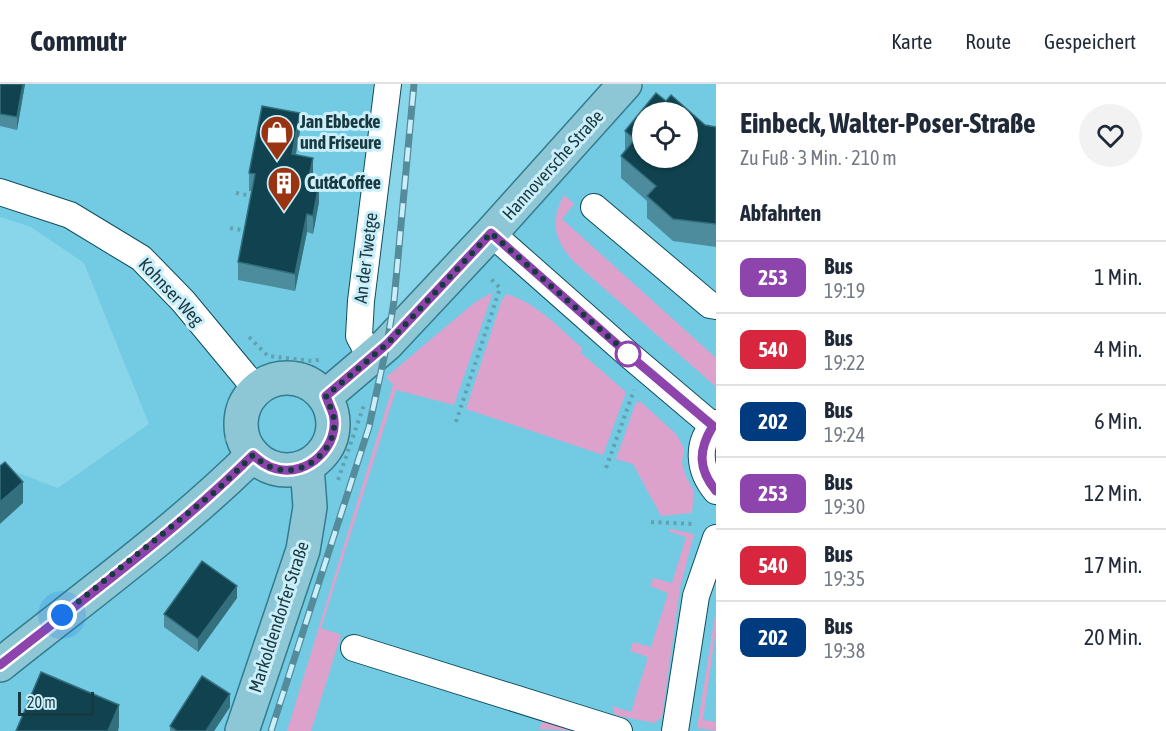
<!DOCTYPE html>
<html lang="de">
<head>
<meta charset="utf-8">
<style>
  body { margin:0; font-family:"Asap Condensed",sans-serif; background:#f2f2f3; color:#1f2937; height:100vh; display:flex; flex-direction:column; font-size:22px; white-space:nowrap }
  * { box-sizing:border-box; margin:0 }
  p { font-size:20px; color:#747a83 }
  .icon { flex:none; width:33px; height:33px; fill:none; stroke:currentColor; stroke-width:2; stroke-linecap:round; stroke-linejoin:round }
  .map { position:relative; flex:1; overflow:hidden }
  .details { display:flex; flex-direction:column; background:#fff; width:450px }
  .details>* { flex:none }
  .badge { padding:0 12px; border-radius:9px; font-size:21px; line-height:39px }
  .buttons { position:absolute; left:632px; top:18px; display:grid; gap:12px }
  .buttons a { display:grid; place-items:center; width:66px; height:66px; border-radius:50%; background:#fff; box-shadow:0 2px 4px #0004; font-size:30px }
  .scale { position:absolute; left:18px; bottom:15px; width:76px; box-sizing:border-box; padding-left:6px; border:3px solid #193941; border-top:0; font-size:16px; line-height:21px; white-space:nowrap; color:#193941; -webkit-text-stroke:4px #cbeffa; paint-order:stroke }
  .you { position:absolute; width:30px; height:30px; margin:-15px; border:4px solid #fff; border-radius:50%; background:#1a73e8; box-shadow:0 0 0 9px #1a73e833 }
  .map>.badge { position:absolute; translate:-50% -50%; box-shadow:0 0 0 3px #fff }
  h2 { padding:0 24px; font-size:22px; line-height:54px }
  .round { display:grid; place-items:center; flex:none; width:63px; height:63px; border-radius:32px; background:#f2f2f3 }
  .summary { display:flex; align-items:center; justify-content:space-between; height:102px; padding:0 24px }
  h1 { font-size:28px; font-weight:700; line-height:45px }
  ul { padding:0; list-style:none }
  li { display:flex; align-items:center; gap:18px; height:72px; padding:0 24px; border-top:2px solid #e0e1e3 }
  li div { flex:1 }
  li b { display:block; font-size:22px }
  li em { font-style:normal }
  li .badge { min-width:66px; font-weight:700; text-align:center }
  header { display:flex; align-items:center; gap:36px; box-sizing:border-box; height:84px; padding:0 30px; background:#fff; border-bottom:2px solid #e0e1e3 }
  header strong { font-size:28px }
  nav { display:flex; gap:33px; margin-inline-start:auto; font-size:21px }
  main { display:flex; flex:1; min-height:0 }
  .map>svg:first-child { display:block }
  .built { fill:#73cbe3; fill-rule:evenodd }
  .green { fill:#dca2cc }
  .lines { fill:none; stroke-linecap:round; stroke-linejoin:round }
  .minor-casing { stroke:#0f4f5d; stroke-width:28 }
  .major-casing { stroke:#337c8e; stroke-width:36 }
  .path { stroke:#63a1b1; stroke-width:4; stroke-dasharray:3 4.5; stroke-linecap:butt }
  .minor { stroke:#fff; stroke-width:26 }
  .major { stroke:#8dc6d4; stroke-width:33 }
  .rail-casing { stroke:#558c9b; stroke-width:7 }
  .rail { stroke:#cbeffa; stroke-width:4.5; stroke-dasharray:14; stroke-linecap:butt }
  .wall { fill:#4c8c9c }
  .shaded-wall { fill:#346f7e }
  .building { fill:#10434f; stroke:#346f7e; stroke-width:1.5; fill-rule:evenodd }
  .line-casing { stroke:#fff; stroke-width:14 }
  .line { stroke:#8e44ad; stroke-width:9 }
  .walk { stroke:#193941; stroke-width:6; stroke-dasharray:0 10.8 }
  .stop-dot { fill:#fff; stroke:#8e44ad; stroke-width:3 }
  .labels { text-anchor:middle; stroke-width:6; stroke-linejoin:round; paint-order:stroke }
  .poi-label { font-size:18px; font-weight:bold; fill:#193941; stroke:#cbeffa; text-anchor:start }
  .street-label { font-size:18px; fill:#193941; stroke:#cbeffa }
</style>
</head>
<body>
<header>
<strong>Commutr</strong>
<nav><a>Karte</a><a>Route</a><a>Gespeichert</a></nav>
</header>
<main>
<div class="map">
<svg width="716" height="647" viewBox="0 0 716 647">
  <rect width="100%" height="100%" fill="#89d5ea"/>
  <path class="built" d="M 0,0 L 377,0 L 348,253 L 380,288 L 645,0 L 716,0 L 716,647 L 0,647 L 0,382 L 58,404 L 149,340 L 84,179 L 31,143 L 0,133 ZM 642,28 L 687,28 L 687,74 L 642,74 Z"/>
  <g class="green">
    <path d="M 564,111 L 574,120 L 562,135 L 716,274 L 716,303 L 574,178 C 555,156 549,139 564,111 Z"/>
    <polygon points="493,208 454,321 396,306 321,544 341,551 311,647 287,647 393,301 386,293 474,219"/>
    <path d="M 506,210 C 537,219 559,244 583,265 L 580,268 L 626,308 L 603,371 L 466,325 L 501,218 Z"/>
    <polygon points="636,318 641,318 677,351 684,365 682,379 686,393 694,407 692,429 661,432 633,380 616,375"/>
    <polygon points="671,445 694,450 680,504 662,633 654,639 615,631 612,622 631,628 648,573 630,567 633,558 651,563 668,509 650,502 653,494 672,499 686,453 668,447"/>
    <polygon points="716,526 716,545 703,636 716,638 716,647 697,644"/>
    <polygon points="545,637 574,646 575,647 539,645 541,640"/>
  </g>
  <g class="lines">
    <defs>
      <g id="minor">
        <polyline points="0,108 70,131 141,174 183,217 256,305"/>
        <polyline points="594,123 710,221 716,222"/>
        <polyline points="491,149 628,270 713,342"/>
        <polyline points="371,274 359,252 361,217 388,0"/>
        <path d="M 716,339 C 695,359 699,387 716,407"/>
        <polyline points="354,564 619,647"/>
        <polyline points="675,647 696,512 716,454"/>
      </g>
      <g id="major">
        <circle cx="287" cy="340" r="46"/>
        <polyline points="326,312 387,260 491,149 625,0"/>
        <path d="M 0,581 C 85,513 175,448 253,371"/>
        <polyline points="242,647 303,466 310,423 307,382"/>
      </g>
    </defs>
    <use href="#minor" class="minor-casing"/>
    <use href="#major" class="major-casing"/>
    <g class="path">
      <polyline points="236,109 252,112 252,108"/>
      <polyline points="230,144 247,147"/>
      <polyline points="249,253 268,272 312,277 323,275"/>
      <polyline points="456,338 500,204 490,194"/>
      <polyline points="226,357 230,317 229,314"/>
      <polyline points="606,384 634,306"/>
      <polyline points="338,396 365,318"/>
      <polyline points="651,438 693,440"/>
    </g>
    <use href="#minor" class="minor"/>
    <use href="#major" class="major"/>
    <defs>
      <polyline id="rail" points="271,647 369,343 387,260 394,217 414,0"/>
    </defs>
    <use href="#rail" class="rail-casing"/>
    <use href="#rail" class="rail"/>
  </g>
  <g class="wall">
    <polygon points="0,0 25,0 17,46 0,42"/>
    <polygon points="666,17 705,41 716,43 716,163 673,157 647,134 647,117 621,94 621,72 625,66 625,47"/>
    <polygon points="300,47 296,71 313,92 311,99 319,118 313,150 307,148 295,207 238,196 238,178 252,107 249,107 249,89"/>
    <polygon points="237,514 198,568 164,543 164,530"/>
    <polygon points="230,623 214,647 170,647 170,642"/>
  </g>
  <g class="shaded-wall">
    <polygon points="23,0 25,0 17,46 17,33"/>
    <polygon points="300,29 300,47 292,88 292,70"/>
    <polygon points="313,74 313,92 308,116 308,98"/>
    <polygon points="319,100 319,118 313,150 313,132"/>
    <polygon points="307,130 307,148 295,207 295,190"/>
    <polygon points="23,398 23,419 0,440 0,418"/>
    <polygon points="237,502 237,514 198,568 198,555"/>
    <polygon points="230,610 230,623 214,647 206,647"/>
    <polygon points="119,621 119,643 118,647 108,647"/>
  </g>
  <g class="building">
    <polygon points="0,0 23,0 17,33 0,30"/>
    <path d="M 656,9 L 666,17 L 671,11 L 705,41 L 716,43 L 716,140 L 673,135 L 647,112 L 656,102 L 621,72 L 635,55 L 625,47 ZM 642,28 L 687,28 L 687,74 L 642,74 Z"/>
    <polygon points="262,22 300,29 292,70 313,74 308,98 319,100 313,132 307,130 295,190 238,178 255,90 249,89"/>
    <polygon points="5,378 23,398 0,418 0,382"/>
    <polygon points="202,477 237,502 198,555 164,530"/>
    <polygon points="41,588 119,621 108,647 16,647"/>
    <polygon points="202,592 230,610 206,647 177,647 170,642"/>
  </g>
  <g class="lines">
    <defs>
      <path id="line" d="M 0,581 C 86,513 175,448 253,371 C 260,377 267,383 277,385 C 308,393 341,361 333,330 C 331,324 328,318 326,312 L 387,260 L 491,149 L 628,270 L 713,342 C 698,366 698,385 716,407"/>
    </defs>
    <use href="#line" class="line-casing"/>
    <use href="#line" class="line"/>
    <path class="walk" d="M 62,531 L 217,406 L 253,371 C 260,377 267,383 277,385 C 308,393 341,361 333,330 C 331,324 328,318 326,312 L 387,260 L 491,149 L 628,270"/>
  </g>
  <defs>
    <symbol id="shop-pin" viewBox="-11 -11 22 30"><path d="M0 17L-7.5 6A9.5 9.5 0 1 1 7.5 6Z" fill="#9a3312" stroke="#cbeffa"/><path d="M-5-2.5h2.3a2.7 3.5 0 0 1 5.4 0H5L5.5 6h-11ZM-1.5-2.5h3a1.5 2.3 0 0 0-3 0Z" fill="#fff"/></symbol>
    <symbol id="building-pin" viewBox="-11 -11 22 30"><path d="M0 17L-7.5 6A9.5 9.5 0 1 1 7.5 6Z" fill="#9a3312" stroke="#cbeffa"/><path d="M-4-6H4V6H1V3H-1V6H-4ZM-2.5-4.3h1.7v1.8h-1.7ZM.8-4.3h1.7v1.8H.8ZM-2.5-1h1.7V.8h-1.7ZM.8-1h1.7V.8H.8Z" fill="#fff"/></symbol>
  </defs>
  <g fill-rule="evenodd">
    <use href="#shop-pin" x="258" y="29" width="38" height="52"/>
    <use href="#building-pin" x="265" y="80" width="38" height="52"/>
  </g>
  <circle class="stop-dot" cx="628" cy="270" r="12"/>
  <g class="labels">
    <g class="poi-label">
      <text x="300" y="44">Jan Ebbecke<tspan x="300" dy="21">und Friseure</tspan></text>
      <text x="307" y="105">Cut&amp;Coffee</text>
    </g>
    <g class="street-label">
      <text transform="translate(553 81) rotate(-48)" y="6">Hannoversche Straße</text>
      <text transform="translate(366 174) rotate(-83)" y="6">An der Twetge</text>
      <text transform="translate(171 208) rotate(47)" y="6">Kohnser Weg</text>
      <text transform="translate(279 533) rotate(-72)" y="6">Markoldendorfer Straße</text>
    </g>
  </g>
</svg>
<div class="buttons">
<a><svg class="icon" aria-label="locate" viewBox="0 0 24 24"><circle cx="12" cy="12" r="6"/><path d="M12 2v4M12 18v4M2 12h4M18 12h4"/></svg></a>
</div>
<div class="scale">20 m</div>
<div class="you" style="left:62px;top:531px"></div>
</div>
<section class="details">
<div class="summary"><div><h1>Einbeck, Walter-Poser-Straße</h1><p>Zu Fuß · 3 Min. · 210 m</p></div><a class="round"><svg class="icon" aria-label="heart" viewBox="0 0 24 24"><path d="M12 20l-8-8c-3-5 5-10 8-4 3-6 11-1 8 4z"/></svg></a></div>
<h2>Abfahrten</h2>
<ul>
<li><span class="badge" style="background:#8e44ad;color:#fff">253</span><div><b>Bus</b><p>19:19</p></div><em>1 Min.</em></li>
<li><span class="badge" style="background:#d7263d;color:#fff">540</span><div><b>Bus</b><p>19:22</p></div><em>4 Min.</em></li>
<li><span class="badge" style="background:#003b80;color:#fff">202</span><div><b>Bus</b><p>19:24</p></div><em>6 Min.</em></li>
<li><span class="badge" style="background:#8e44ad;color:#fff">253</span><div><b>Bus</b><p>19:30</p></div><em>12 Min.</em></li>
<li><span class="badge" style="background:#d7263d;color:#fff">540</span><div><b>Bus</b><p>19:35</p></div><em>17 Min.</em></li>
<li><span class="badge" style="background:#003b80;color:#fff">202</span><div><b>Bus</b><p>19:38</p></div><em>20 Min.</em></li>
</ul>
</section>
</main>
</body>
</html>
